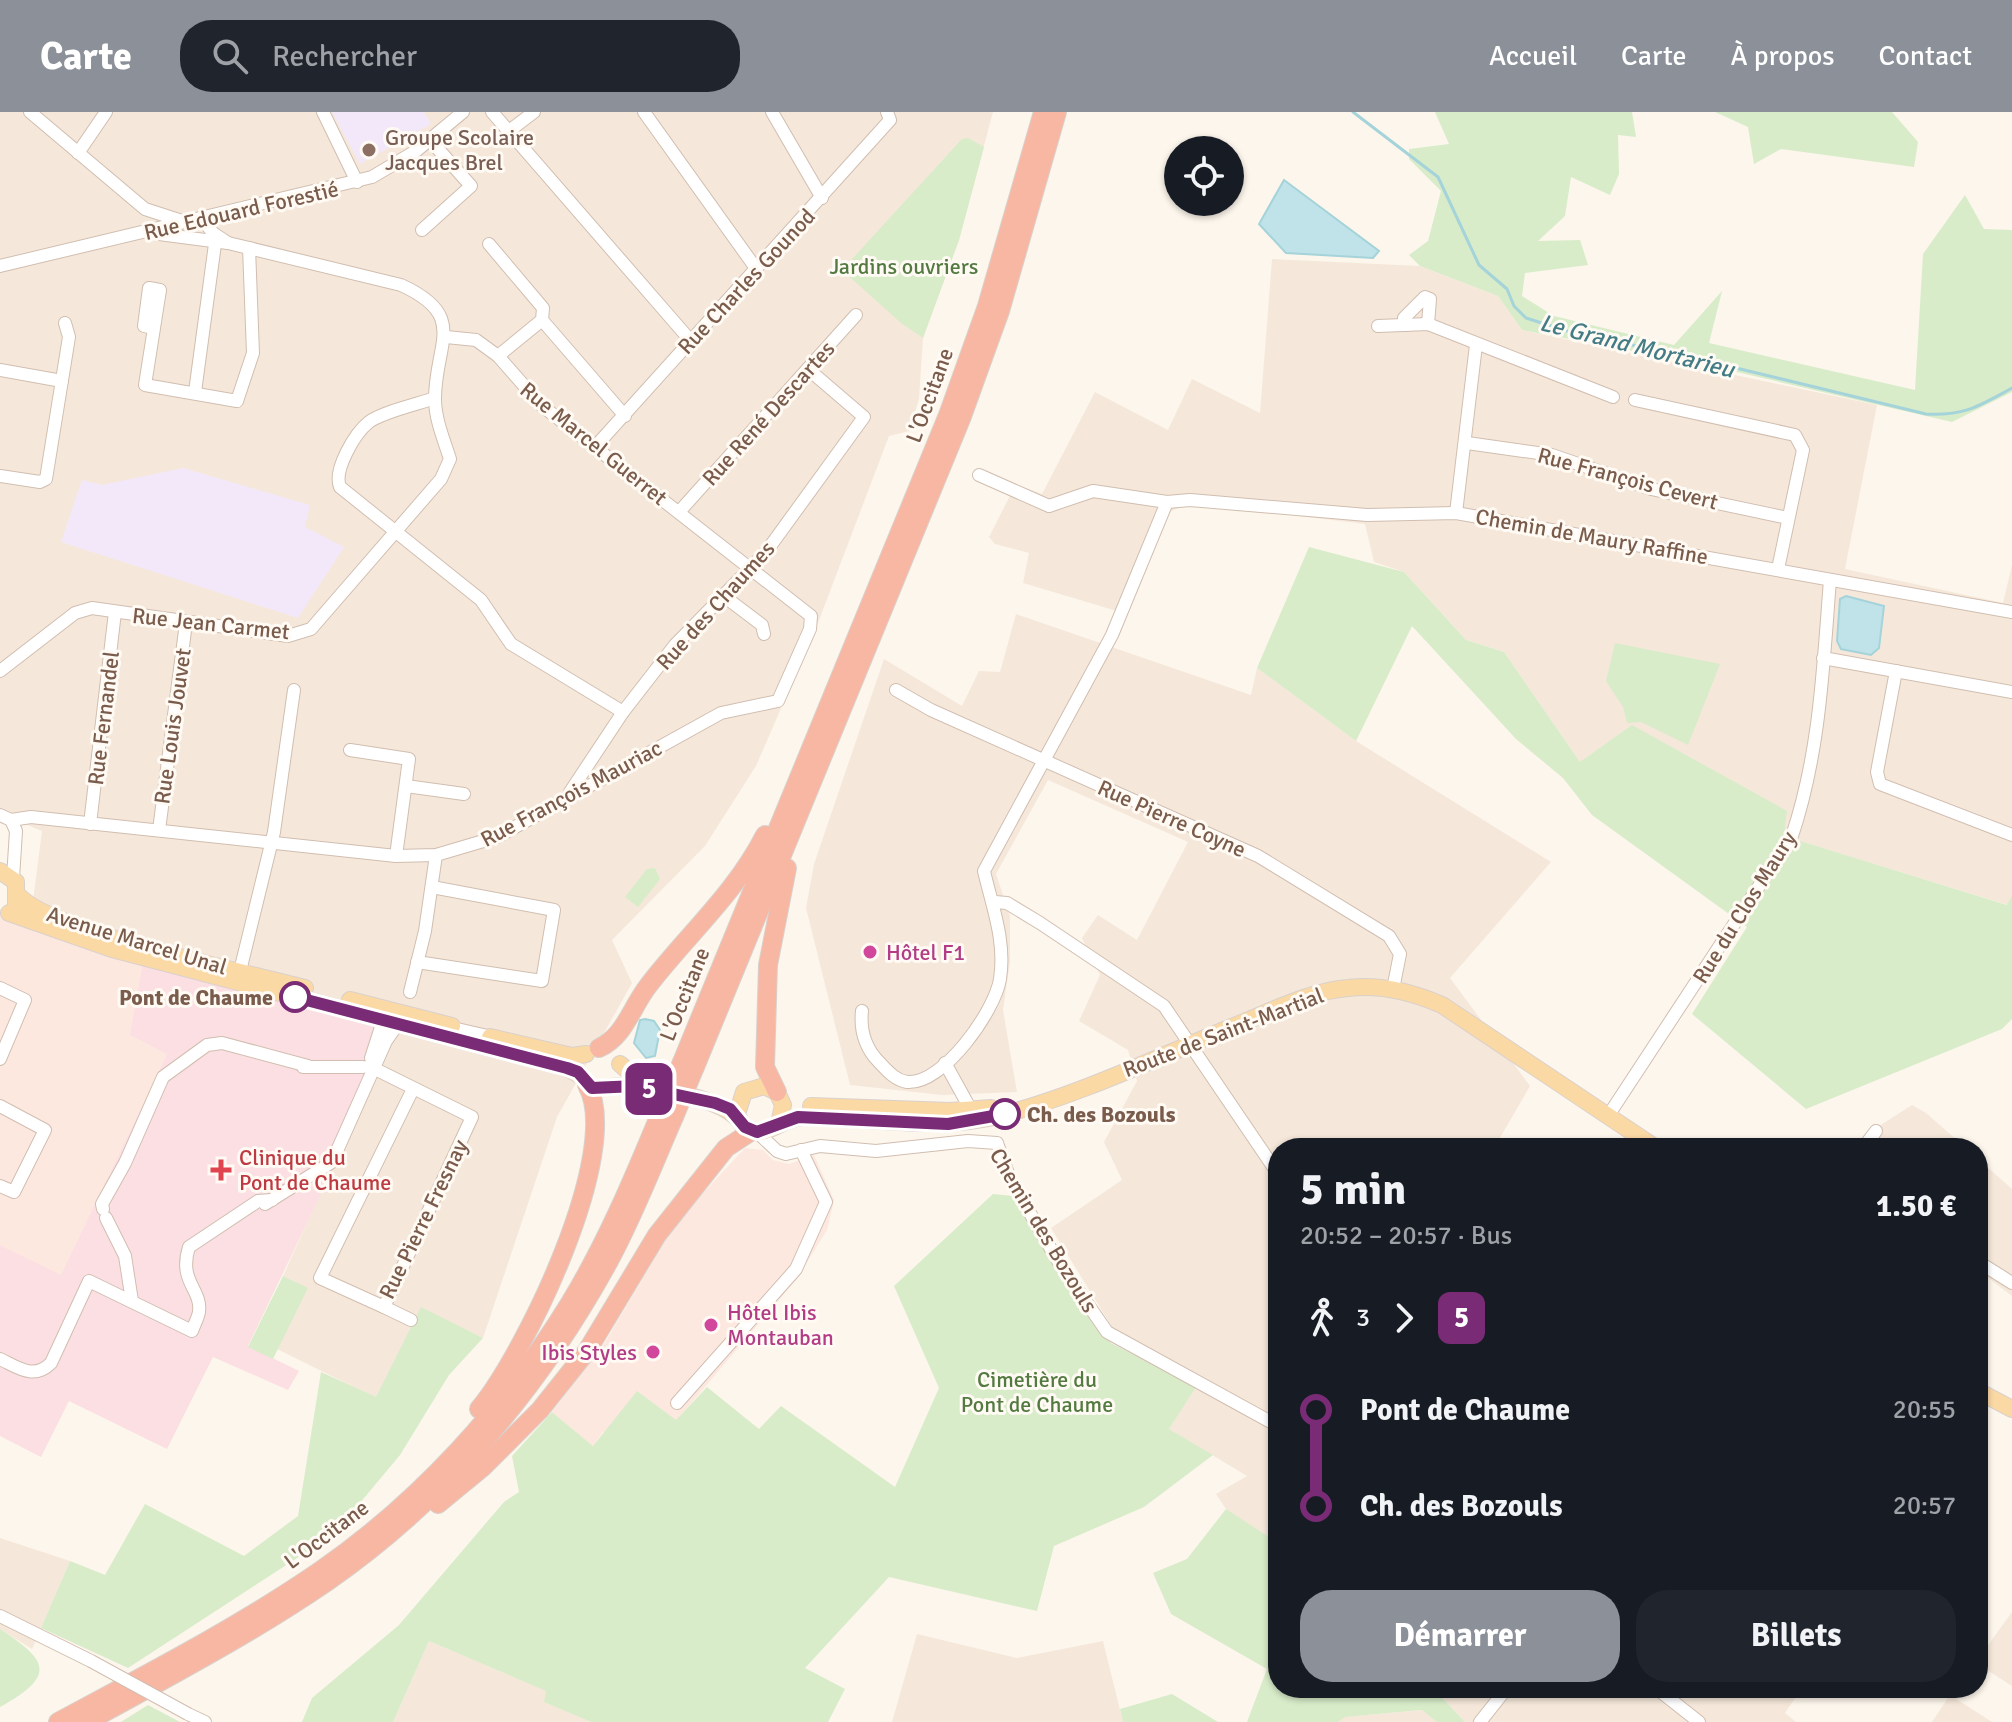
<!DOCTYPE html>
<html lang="fr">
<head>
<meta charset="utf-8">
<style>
  body { margin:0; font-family:Signika,sans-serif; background:#20242c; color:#f1f3f6; height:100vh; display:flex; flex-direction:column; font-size:30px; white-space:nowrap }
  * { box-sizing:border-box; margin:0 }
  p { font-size:26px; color:#9ea1a6 }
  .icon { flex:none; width:44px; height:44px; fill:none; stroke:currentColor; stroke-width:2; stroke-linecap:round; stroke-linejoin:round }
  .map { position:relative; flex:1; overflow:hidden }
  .details { position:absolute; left:1268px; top:1026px; width:720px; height:560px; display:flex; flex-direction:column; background:#171b24; border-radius:32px; box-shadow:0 2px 6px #0004 }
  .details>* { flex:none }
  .badge { padding:0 16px; border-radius:12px; font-size:28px; line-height:52px }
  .buttons { position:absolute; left:1164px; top:24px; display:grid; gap:16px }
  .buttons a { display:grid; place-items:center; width:80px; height:80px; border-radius:50%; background:#171b24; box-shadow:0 2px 6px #0004; font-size:40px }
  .map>.badge { position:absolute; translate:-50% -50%; box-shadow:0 0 0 4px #fff }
  .legs { display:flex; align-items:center; gap:12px; height:88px; padding:0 32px; font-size:26px }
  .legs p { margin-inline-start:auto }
  .headline { display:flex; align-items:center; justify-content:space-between; height:136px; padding:0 32px }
  h1 { font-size:44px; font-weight:700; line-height:60px }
  .primary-button { display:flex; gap:16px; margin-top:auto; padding:16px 32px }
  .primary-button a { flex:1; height:92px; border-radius:32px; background:#8c9099; color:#fff; font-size:32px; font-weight:700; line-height:92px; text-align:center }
  .primary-button a+a { background:#20242c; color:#f1f3f6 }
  ul { padding:0 32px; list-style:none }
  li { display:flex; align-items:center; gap:28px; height:96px; font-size:30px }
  li i { display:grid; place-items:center; width:12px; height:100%; margin:0 10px; background:currentColor }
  li i::after { content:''; width:20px; height:20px; margin:-10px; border:6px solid; border-radius:50%; background:#171b24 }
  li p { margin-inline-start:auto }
  li:first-child i { background:linear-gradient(#0000 50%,currentColor 0) }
  li:last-child i { background:linear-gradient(currentColor 50%,#0000 0) }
  header { display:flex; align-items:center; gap:48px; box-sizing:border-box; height:112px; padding:0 40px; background:#8c9099; color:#fff }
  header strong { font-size:38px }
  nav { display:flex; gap:44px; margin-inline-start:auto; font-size:28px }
  .search { width:560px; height:72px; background:#20242c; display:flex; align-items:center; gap:20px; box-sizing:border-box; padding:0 28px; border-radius:32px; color:#9ea1a6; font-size:30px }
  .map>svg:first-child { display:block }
  .residential { fill:#f5e8da }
  .commercial { fill:#fde8e0 }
  .education { fill:#f3e8fa }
  .medical { fill:#fbdfe3 }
  .green { fill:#d8ecc9 }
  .water { fill:#bfe3e8; stroke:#a5d3da; stroke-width:2 }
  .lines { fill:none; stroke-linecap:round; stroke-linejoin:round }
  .stream { stroke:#a5d3da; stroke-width:3 }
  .minor-casing { stroke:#d1beb0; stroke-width:14 }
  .major-casing { stroke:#dad1cd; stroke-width:18 }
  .highway-casing { stroke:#dad1cd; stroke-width:20 }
  .minor { stroke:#fff; stroke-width:12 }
  .major { stroke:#fbd9a5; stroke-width:16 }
  .highway { stroke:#f7b7a3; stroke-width:18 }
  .minor-bridge-casing { stroke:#d1beb0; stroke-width:14; stroke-linecap:butt }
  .highway-bridge-casing { stroke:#dad1cd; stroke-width:20; stroke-linecap:butt }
  .minor-bridge { stroke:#fff; stroke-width:12 }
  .highway-bridge { stroke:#f7b7a3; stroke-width:18 }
  .line-1-casing { stroke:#fff; stroke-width:18 }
  .line-1 { stroke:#792b75; stroke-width:12 }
  .education-dot { fill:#8d6e63; stroke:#fffaf3; stroke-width:3 }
  .hotel-dot { fill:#d1479c; stroke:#fffaf3; stroke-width:3 }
  .stop-1-dot { fill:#fff; stroke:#792b75; stroke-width:4 }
  .health-dot { fill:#e0444e; stroke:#fffaf3; stroke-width:3 }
  .labels { text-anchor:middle; stroke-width:6; stroke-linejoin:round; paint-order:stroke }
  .education-label { font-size:22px; fill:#785e54; stroke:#fffaf3; text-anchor:start }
  .street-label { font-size:22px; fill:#7a5c4d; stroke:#fffaf3 }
  .park-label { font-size:22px; fill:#537a41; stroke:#fffaf3 }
  .hotel-label { font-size:22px; fill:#b23c85; stroke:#fffaf3; text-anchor:start }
  .stop-label { font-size:22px; font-weight:bold; fill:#7a5c4d; stroke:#fffaf3; text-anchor:end }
  .health-label { font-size:22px; fill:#be3a42; stroke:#fffaf3; text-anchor:start }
  .water-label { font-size:24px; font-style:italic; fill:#437c86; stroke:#fffaf3 }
</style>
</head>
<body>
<header>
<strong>Carte</strong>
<div class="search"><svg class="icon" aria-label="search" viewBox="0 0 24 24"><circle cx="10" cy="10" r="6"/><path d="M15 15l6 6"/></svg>Rechercher</div>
<nav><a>Accueil</a><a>Carte</a><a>À propos</a><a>Contact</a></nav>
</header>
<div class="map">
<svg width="2012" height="1610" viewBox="0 0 2012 1610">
  <rect width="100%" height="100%" fill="#fdf6ec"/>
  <g class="residential">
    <polygon points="0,0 993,0 959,128 923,226 919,287 909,319 889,324 818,511 756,654 705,734 612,828 632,871 557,1005 483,1226 421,1196 376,1286 277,1237 307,1176 283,1164 365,983 30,812 42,719 0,702"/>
    <polygon points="1272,147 1420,154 1498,184 1522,218 1877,293 1845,457 2003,491 2012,453 2012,783 2008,793 1783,724 1580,650 1504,540 1466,528 1404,460 1374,450 1365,412 1190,391 1167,401 1127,502 1023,471 1029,441 995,432 989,425 1016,372 1042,382 1095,280 1168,318 1192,267 1260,301"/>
    <polygon points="1016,502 1251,583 1257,556 1356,629 1551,750 1450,866 1530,974 1494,1036 1278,1036 1276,1433 1226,1397 1216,1382 1247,1364 1169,1317 1195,1275 1112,1215 1051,1116 1122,1068 1104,1030 1137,969 1128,938 1079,909 1100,863 1082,826 1098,803 1137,828 1188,730 1048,668 996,762 1010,804 1010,850 1003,898 1017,980 942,983 850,973 806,796 814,752 884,547 962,594 979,559 1000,560"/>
    <polygon points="1912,993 1926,1001 1966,1036 1858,1036 1870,1020"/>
    <polygon points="1978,1047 2012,1077 2012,1184 1983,1162 1978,1164"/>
    <polygon points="0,1426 70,1449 32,1537 0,1517"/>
    <polygon points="2012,1500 2012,1574 1978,1552 1978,1547"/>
    <polygon points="917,1522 1017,1546 1103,1529 1123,1610 892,1610"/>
    <polygon points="429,1529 547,1579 545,1590 591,1610 393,1610"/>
    <polygon points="1433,1576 1802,1576 1785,1601 1796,1610 1465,1610"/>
    <polygon points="1950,1583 1992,1610 1932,1610"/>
    <polygon points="1423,1598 1437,1610 1338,1610 1344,1605"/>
  </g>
  <g class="commercial">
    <polygon points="0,797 30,812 143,851 167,942 61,1164 0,1133"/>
    <polygon points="745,1036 763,1038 773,1048 789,1052 814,1043 834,1088 827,1118 796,1168 676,1309 603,1320 593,1334 552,1300 604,1232 676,1110"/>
  </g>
  <g class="education">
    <polygon points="332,0 424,0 431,12 360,52"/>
    <polygon points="183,356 310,393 305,415 344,435 298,506 61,430 82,368 102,373"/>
  </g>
  <polygon class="medical" points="143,851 374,912 378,963 248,1234 299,1259 288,1278 213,1245 167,1337 69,1289 41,1345 0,1324 0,1133 61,1163 167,942 130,923"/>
  <g class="green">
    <polygon points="1435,0 1632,0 1636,25 1618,23 1619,62 1610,83 1571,65 1565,104 1538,129 1580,128 1588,153 1525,161 1522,184 1554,204 1674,233 1722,179 1709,231 1915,278 1923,142 1965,83 1984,117 2012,118 2012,280 1952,310 1702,252 1522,218 1498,184 1420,154 1409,143 1428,129 1441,79 1409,47 1409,37 1449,32"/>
    <polygon points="1715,0 1892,0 1918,30 1914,55 1781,37 1754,52 1748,15"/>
    <polygon points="968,26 984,35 959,128 923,226 901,211 842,158 962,27"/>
    <polygon points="1309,435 1404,460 1466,528 1504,540 1580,650 1632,613 1787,699 1784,724 2007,793 2012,783 2012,907 2002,917 1806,997 1692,902 1747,815 1592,703 1563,666 1516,627 1412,514 1356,629 1257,556"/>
    <polygon points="1615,531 1720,552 1688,633 1641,610 1627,611 1623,595 1606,569"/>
    <polygon points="655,756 660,767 638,795 625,785 647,757"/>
    <polygon points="993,1082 1013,1084 1078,1192 1111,1231 1196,1275 1169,1317 1213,1343 1144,1395 1054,1434 1037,1499 889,1465 805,1556 845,1577 828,1610 591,1610 544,1590 546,1579 429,1529 393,1610 302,1610 312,1586 399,1513 504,1390 519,1380 512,1344 552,1300 593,1334 637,1279 676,1308 707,1275 759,1317 781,1294 895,1375 939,1276 894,1174"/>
    <polygon points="283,1164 308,1176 273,1247 248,1235"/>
    <polygon points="421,1195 483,1226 449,1263 400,1343 334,1422 128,1556 41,1516 70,1449 105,1463 145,1392 244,1444 298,1404 321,1260 376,1285"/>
    <polygon points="1226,1397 1278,1431 1278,1576 1433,1576 1465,1610 1437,1610 1422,1598 1345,1605 1338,1610 1247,1610 1267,1557 1171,1502 1153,1461 1187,1447"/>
    <path d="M 0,1517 C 49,1549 56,1564 0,1595 Z"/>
    <polygon points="1172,1582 1218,1610 1123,1610 1120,1597"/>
    <polygon points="148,1593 180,1610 121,1610"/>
  </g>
  <g class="water">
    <polygon points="1284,68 1379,139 1373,146 1286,141 1259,112"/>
    <polygon points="1846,484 1884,494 1879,536 1871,543 1841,537 1837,529 1840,487"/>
    <polygon points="645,907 654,909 660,918 655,944 646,946 634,931 640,908"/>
  </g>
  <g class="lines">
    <path class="stream" d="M 1353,0 L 1438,65 L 1479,153 L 1507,177 L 1514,194 L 1526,206 L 1586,225 L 1666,239 L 1926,302 C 1965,304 1979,294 2012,276"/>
    <defs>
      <g id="minor">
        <polyline points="30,0 145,97 188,111"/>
        <polyline points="323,0 357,70"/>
        <polyline points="492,0 690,228"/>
        <polyline points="644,0 755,155"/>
        <polyline points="772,0 822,86"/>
        <polyline points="509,19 534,0"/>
        <polyline points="78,41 106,0"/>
        <polyline points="202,107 213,121 228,131"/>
        <polyline points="422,118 471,74 430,28"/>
        <polyline points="489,132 543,196 542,208 498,244"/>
        <polyline points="0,154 372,65 416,39 463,0"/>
        <polyline points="542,208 625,304"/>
        <polyline points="1407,213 1404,206 1425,185 1430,187 1428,212"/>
        <polyline points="1378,214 1428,212 1613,285"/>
        <polyline points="154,216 144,214 149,176 160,178 145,273 237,289 253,241 249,136"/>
        <polyline points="0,258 62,269"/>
        <polyline points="195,280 215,132"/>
        <path d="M 435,286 C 418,292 382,300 369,310 C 355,321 333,358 340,375 L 481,488 L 511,532 L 623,600"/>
        <polyline points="1635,288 1795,323 1803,338 1778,457"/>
        <polyline points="1467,331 1552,343 1651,377 1788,406"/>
        <polyline points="595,335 890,8 887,0"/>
        <polyline points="979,363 1049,394 1093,379 1167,390 1190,388 1367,403 1456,401 2012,500"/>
        <polyline points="0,364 40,370 46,367 69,225 65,211"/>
        <polyline points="679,400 856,203"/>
        <polyline points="1456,401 1476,233"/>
        <polyline points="725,485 762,513 764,522"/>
        <polyline points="1823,546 2012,580"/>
        <path d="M 0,559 L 75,501 L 92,496 L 288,524 L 311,517 L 441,367 L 450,347 C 444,328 435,307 435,287 C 435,231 469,204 401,173 L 228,131 L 159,122 L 156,118"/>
        <polyline points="1896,559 1877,660 1880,672 2012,723"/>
        <polyline points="896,578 931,598 1258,744 1389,824 1400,842 1393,877"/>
        <polyline points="350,638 409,647 396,744"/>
        <polyline points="406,674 464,682"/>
        <polyline points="570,680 623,600 675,533 766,440 864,305 808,257"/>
        <polyline points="0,703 11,708 16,719 13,766"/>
        <polyline points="11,708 31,705 396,744 436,743 497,725 721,601 778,589 810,517 811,504 541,293 498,244 476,228 446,225"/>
        <polyline points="90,712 115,500"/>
        <polyline points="159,718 186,511"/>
        <polyline points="995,790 1007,791 1040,811 1164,894 1278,1062"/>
        <polyline points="417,850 542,869 554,798 432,775"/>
        <polyline points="233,864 240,859 274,720 294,578"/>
        <polyline points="0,876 25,888 0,947"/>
        <polyline points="410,880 425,819 436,743"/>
        <path d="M 862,899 C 860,918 865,935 878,949 C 886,957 894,968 907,970 C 943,973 995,899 1000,867 C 1006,829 992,794 984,759 L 1112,523 L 1167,390"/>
        <polyline points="444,914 492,925"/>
        <polyline points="371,946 381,915 379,907"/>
        <polyline points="945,951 971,998"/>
        <polyline points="369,954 472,1005 384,1195 320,1166 413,977"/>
        <polyline points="303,955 363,955"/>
        <polyline points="0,994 45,1018 14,1080 0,1074"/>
        <path d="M 1608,1004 L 1792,724 C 1820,640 1823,556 1830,468"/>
        <polyline points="757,1020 777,1039 786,1042 820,1034 876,1039 968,1029 997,1031 1010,1067 1058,1149 1107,1220 1278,1314"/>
        <polyline points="1863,1036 1876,1019"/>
        <polyline points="265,1092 332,1050 386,929 395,916 404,913"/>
        <polyline points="103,1097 102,1092 125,1051 163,965 207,933 222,931 308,954"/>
        <polyline points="106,1106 125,1144 132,1189"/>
        <polyline points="1978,1154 1985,1154 2012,1171"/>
        <polyline points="384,1195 411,1208"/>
        <path d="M 0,1247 C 19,1256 34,1268 51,1251 L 89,1169 L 192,1219 C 194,1213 198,1206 199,1200 C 202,1177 178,1170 189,1135 L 258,1089 L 272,1088"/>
        <polyline points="677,1291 796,1157 826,1090 801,1038"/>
        <polyline points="0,1504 91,1549"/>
        <polyline points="1656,1576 1699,1610"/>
        <polyline points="188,1602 205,1610"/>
        <polyline points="1480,1610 1507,1576"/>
      </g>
      <g id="major">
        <polyline points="0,759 16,770 16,792"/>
        <path d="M 19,784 C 52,820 248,861 305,876"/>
        <polyline points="9,801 112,837 567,956 581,964"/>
        <polyline points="350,888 452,914"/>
        <polyline points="490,925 572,944 586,942"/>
        <polyline points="620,952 635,965 652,970"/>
        <path d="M 611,975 C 642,972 719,984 739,1008"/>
        <polyline points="811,994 950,999 991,996"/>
        <path d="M 779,1012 L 783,993 L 777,980 L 764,974 L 744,980 L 737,1002 C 752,1041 779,1005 803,1005 C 870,1005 936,1020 1002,1003 C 1083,982 1166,941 1244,910 C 1278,896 1312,879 1348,876 C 1381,872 1412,880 1442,893 L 1656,1036"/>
        <polyline points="1978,1279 2012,1297"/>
      </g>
      <g id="highway">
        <path d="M 599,936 C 625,924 631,896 648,874 C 687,823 735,782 765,723"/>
        <polyline points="682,950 948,303 987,194 1043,0"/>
        <polyline points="695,955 961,307 1000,199 1057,0"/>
        <polyline points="777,980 765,955 768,853 787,756"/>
        <path d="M 479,1297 C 525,1242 624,1038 587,973"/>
        <polyline points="438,1392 483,1355 540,1298 587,1239 657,1123 726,1036 752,1019"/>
        <path d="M 58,1610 C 147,1562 237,1516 320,1459 C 421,1389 506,1295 570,1191 C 607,1130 634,1065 661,1000"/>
        <path d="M 87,1610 C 168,1565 251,1522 328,1469 C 446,1387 540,1275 609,1149 C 634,1103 653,1053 674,1005"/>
      </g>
    </defs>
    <use href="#minor" class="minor-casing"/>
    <use href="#major" class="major-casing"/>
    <use href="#highway" class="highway-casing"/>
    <use href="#minor" class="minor"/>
    <use href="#major" class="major"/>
    <use href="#highway" class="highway"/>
    <defs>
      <polyline id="minor-bridge" points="91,1549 188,1602"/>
      <g id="highway-bridge">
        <polyline points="661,1000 682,950"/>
        <polyline points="674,1005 695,955"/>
      </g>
    </defs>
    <use href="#minor-bridge" class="minor-bridge-casing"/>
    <use href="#highway-bridge" class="highway-bridge-casing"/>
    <use href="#minor-bridge" class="minor-bridge"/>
    <use href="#highway-bridge" class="highway-bridge"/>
  </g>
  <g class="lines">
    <defs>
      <polyline id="line-1" points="295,885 567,956 578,960 592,976 636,974 715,991 730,997 745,1015 757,1020 798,1005 948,1012 1005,1002"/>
    </defs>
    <use href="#line-1" class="line-1-casing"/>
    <use href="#line-1" class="line-1"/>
  </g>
  <circle class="education-dot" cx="369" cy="38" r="8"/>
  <g class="hotel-dot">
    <circle cx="870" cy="840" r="8"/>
    <circle cx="711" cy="1213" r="8"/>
    <circle cx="653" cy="1240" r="8"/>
  </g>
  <g class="stop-1-dot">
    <circle cx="295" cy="885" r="14"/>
    <circle cx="1005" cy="1002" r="14"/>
  </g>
  <path class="health-dot" d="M217 1046h8v8h8v8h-8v8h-8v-8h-8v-8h8z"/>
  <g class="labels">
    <g class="education-label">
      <text x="385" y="33">Groupe Scolaire<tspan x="385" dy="25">Jacques Brel</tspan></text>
    </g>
    <g class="street-label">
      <text transform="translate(241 98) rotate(-13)" y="8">Rue Edouard Forestié</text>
      <text transform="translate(746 169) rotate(-47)" y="8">Rue Charles Gounod</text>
      <text transform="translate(929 283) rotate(-70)" y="8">L'Occitane</text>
      <text transform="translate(768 301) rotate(-48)" y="8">Rue René Descartes</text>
      <text transform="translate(594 331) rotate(39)" y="8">Rue Marcel Guerret</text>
      <text transform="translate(1628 366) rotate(15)" y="8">Rue François Cevert</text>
      <text transform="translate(1592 424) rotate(10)" y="8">Chemin de Maury Raffine</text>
      <text transform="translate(715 493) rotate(-48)" y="8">Rue des Chaumes</text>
      <text transform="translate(211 511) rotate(6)" y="8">Rue Jean Carmet</text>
      <text transform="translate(103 606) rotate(-83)" y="8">Rue Fernandel</text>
      <text transform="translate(172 614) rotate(-82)" y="8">Rue Louis Jouvet</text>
      <text transform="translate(571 681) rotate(-28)" y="8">Rue François Mauriac</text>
      <text transform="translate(1172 706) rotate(24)" y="8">Rue Pierre Coyne</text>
      <text transform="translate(1744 795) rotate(-58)" y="8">Rue du Clos Maury</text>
      <text transform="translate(137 828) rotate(17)" y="8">Avenue Marcel Unal</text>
      <text transform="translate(684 882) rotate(-68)" y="8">L'Occitane</text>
      <text transform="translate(1223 920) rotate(-21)" y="8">Route de Saint-Martial</text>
      <text transform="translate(423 1107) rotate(-64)" y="8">Rue Pierre Fresnay</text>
      <text transform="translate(1044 1118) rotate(59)" y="8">Chemin des Bozouls</text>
      <text transform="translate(326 1422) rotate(-37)" y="8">L'Occitane</text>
    </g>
    <g class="park-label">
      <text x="904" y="162">Jardins ouvriers</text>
      <text x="1037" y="1275">Cimetière du<tspan x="1037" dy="25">Pont de Chaume</tspan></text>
    </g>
    <g class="hotel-label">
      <text x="886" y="848">Hôtel F1</text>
      <text x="727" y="1208">Hôtel Ibis<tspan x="727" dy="25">Montauban</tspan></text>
      <text x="637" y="1248" text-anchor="end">Ibis Styles</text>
    </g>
    <g class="stop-label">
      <text x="273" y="893">Pont de Chaume</text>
      <text x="1027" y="1010" text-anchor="start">Ch. des Bozouls</text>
    </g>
    <g class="health-label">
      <text x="239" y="1053">Clinique du<tspan x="239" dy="25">Pont de Chaume</tspan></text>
    </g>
    <g class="water-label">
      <text transform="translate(1637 234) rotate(14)" y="8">Le Grand Mortarieu</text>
    </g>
  </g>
</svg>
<div class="buttons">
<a><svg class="icon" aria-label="locate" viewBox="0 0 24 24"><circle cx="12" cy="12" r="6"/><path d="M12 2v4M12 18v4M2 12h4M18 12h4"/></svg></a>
</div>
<b class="badge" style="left:649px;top:977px;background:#792b75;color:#fff">5</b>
<section class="details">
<div class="headline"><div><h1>5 min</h1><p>20:52 – 20:57 · Bus</p></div><b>1.50 €</b></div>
<div class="legs"><svg class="icon" aria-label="walk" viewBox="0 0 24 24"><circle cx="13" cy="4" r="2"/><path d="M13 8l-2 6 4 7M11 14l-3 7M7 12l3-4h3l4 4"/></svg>3<svg class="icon" aria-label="forward" viewBox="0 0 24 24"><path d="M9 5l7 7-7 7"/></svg><b class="badge" style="background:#792b75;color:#fff">5</b></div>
<ul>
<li><i style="color:#792b75"></i><b>Pont de Chaume</b><p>20:55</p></li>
<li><i style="color:#792b75"></i><b>Ch. des Bozouls</b><p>20:57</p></li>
</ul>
<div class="primary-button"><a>Démarrer</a><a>Billets</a></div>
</section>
</div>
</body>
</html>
